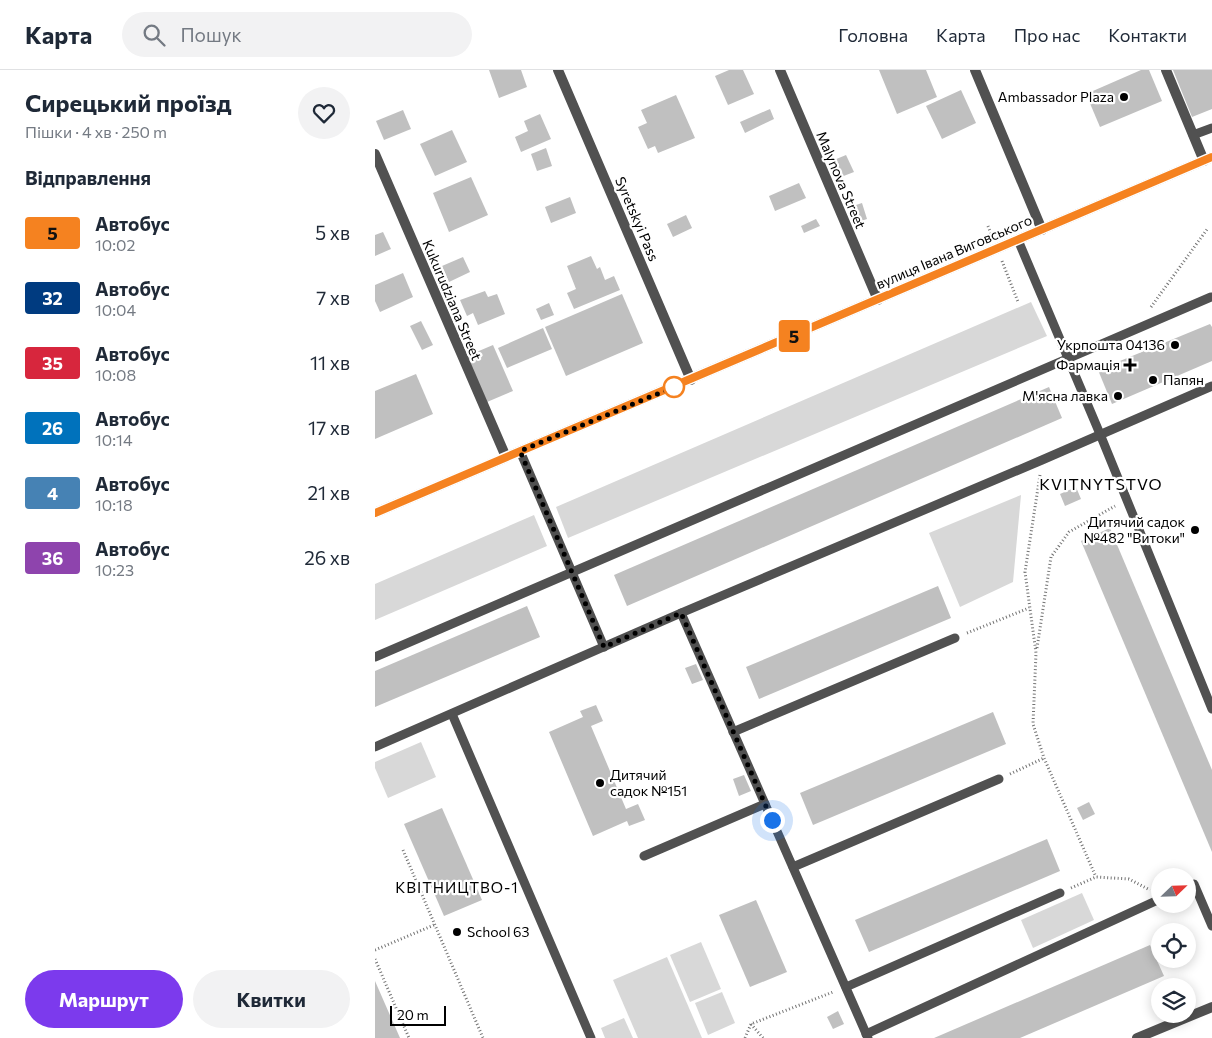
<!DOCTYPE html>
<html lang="uk">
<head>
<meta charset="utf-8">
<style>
  body { margin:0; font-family:Commissioner,sans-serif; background:#f2f2f3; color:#1f2937; height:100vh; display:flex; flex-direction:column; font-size:19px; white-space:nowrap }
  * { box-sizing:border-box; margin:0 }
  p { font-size:16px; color:#747a83 }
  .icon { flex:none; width:28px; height:28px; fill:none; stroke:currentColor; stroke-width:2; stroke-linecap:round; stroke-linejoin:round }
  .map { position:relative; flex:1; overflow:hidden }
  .side { display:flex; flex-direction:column; background:#fff; width:375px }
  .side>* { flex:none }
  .badge { padding:0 10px; border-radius:4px; font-size:18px; line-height:32px }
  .needle { width:32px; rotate:67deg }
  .buttons { position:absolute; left:776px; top:798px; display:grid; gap:10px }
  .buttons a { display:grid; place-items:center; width:45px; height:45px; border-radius:50%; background:#fff; box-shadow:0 2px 12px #0003; font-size:25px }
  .scale { position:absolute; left:15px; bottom:12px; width:56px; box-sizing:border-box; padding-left:5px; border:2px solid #000; border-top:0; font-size:14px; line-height:18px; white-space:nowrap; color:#000; -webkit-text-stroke:4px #fff; paint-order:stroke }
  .you { position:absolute; width:25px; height:25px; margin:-12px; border:4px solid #fff; border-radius:50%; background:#1a73e8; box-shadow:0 0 0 8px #1a73e833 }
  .map>.badge { position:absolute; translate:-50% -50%; box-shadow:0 0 0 2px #fff }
  h2 { padding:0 25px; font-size:19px; line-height:45px }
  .round { display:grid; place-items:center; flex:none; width:52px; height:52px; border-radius:26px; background:#f2f2f3 }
  .headline { display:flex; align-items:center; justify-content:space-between; height:85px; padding:0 25px }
  h1 { font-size:24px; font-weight:700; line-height:38px }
  .action { display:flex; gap:10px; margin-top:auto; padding:10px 25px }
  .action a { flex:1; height:58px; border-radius:30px; background:#7c3aed; color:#fff; font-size:20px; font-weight:700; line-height:58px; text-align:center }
  .action a+a { background:#f2f2f3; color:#1f2937 }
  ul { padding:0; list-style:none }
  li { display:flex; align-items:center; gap:15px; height:65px; padding:0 25px }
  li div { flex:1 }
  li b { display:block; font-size:19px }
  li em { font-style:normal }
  li .badge { min-width:55px; font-weight:700; text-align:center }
  header { display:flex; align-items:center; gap:30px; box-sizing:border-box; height:70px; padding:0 25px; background:#fff; border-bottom:1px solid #e0e1e3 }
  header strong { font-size:24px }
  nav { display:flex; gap:28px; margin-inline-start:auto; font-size:18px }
  .search { width:350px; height:45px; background:#f2f2f3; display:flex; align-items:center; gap:12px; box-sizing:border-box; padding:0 18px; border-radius:28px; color:#747a83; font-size:19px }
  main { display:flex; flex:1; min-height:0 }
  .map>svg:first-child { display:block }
  .green { fill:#d8d8d8 }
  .building { fill:#c0c0c0 }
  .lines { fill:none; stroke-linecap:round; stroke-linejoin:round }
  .path { stroke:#737373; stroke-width:3; stroke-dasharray:1 2.5; stroke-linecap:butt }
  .service { stroke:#515151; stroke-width:9 }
  .minor { stroke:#515151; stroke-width:10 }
  .secondary { stroke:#1e1e1e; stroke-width:10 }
  .line-casing { stroke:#fff; stroke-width:11 }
  .line { stroke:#f58220; stroke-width:8 }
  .walk { stroke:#000; stroke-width:5; stroke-dasharray:0 9 }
  .poi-dot { fill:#000; stroke:#fff; stroke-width:2 }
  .stop-dot { fill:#fff; stroke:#f58220; stroke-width:2.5 }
  .labels { text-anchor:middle; stroke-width:4.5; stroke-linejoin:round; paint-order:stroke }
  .poi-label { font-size:14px; fill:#000; stroke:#fff; text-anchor:end }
  .street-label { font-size:14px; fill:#000; stroke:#fff }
  .neighbourhood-label { font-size:15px; letter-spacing:1px; fill:#000; stroke:#fff }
  .quarter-label { font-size:16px; letter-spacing:1px; fill:#000; stroke:#fff }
</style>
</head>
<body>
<header>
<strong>Карта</strong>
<div class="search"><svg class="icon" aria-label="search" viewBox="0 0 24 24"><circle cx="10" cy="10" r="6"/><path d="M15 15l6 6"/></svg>Пошук</div>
<nav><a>Головна</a><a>Карта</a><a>Про нас</a><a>Контакти</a></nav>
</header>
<main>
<section class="side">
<div class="headline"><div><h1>Сирецький проїзд</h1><p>Пішки · 4 хв · 250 m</p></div><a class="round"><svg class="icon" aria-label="heart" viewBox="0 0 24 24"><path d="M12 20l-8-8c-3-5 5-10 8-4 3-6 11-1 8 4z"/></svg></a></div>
<h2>Відправлення</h2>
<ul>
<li><span class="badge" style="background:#f58220;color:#111">5</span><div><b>Автобус</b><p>10:02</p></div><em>5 хв</em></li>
<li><span class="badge" style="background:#003b80;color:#fff">32</span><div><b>Автобус</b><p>10:04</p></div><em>7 хв</em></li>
<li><span class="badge" style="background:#d7263d;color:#fff">35</span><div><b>Автобус</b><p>10:08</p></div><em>11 хв</em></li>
<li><span class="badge" style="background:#0072bc;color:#fff">26</span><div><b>Автобус</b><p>10:14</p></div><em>17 хв</em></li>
<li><span class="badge" style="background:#4682b4;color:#fff">4</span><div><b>Автобус</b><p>10:18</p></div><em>21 хв</em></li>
<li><span class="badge" style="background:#8e44ad;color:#fff">36</span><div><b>Автобус</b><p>10:23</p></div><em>26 хв</em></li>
</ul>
<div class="action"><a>Маршрут</a><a>Квитки</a></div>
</section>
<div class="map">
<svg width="837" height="968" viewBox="0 0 837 968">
  <rect width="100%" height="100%" fill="#fff"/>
  <g class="green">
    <polygon points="656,232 672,266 193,468 181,437"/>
    <polygon points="646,425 638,512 585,537 554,463"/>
    <polygon points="159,445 172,476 0,550 0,514"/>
    <polygon points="46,672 61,707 13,728 0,698 0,692"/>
    <polygon points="707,823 719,850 658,878 646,850"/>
    <polygon points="326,872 346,919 315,932 295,885"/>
    <polygon points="292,887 327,968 263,968 238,910"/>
    <polygon points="347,922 360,953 333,965 320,933"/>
    <polygon points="249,948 258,968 230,968 226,958"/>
  </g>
  <g class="building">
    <polygon points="114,0 146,0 152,17 124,28"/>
    <polygon points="354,0 368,0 379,24 353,35 340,6"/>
    <polygon points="504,0 551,0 562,27 522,44"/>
    <polygon points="766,0 774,0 787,31 725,57 711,24"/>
    <polygon points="798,0 837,0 837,39 817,47"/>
    <polygon points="586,20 601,53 567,69 551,36"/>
    <polygon points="301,25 320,68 283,83 280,76 273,79 263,57 272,53 266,40"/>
    <polygon points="395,39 399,49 370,63 365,52"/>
    <polygon points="28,40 36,59 9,70 1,51"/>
    <polygon points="165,44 176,69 146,82 140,67 153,61 149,51"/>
    <polygon points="77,60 92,92 60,106 45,74"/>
    <polygon points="171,78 177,96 162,101 156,84"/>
    <polygon points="471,85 479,102 466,107 459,90"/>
    <polygon points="96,107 113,145 74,162 58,123"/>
    <polygon points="424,113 431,128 400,141 394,126"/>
    <polygon points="195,127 201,143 176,153 170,137"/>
    <polygon points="487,133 492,149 480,153 475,137"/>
    <polygon points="311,145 317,158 298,167 292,154"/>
    <polygon points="441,149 445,156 429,163 426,156"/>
    <polygon points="8,162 16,179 0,186 0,165"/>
    <polygon points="216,186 222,199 225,197 230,210 239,206 245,220 199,239 192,223 201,219 192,196"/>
    <polygon points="88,187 95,202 74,212 67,196"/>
    <polygon points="28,203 38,227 5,242 0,231 0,215"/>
    <polygon points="110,221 113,227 122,224 130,244 103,255 98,243 92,246 85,230"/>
    <polygon points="247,224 268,273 191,306 170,257"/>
    <polygon points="174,233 179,245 166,250 161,239"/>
    <polygon points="46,251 58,275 47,280 35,256"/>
    <polygon points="835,254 837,257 837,291 737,334 723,300"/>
    <polygon points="168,258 177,279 132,298 123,278"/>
    <polygon points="118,275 138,321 112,332 92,286"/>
    <polygon points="41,304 58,344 0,369 0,321"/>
    <polygon points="674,317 687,348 252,536 239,505"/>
    <polygon points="701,417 706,429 690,436 685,424"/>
    <polygon points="735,458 837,700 837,782 706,471"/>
    <polygon points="563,516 576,548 384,629 371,597"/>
    <polygon points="152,536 165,567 0,637 0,601"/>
    <polygon points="321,594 328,610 317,614 310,598"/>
    <polygon points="221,635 228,651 216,656 251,739 263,734 270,750 254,756 252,751 218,766 174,662 208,647 205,641"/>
    <polygon points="618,642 631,674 438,755 425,723"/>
    <polygon points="369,705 376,721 364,726 358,709"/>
    <polygon points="714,732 720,744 708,750 702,738"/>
    <polygon points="67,738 107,830 69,846 29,754"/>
    <polygon points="672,769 685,801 494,882 480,850"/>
    <polygon points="381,830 412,902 375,917 344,845"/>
    <polygon points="775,875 789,906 645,968 559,968"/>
    <polygon points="0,911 25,968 0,968"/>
    <polygon points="463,941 469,954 458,959 452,947"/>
  </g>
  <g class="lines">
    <g class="path">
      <polyline points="613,156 617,166"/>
      <polyline points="627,191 643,232"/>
      <polyline points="776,237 833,158"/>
      <polyline points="665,405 650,502 661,583 658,654 669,688 721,807"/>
      <polyline points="592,563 654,538"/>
      <polyline points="662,578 676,487 694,462 740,436"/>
      <polyline points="635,704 669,688"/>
      <polyline points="28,780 108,968"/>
      <polyline points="696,818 721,807 754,809 775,820"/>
      <polyline points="0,880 59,855"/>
      <polyline points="0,889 34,968"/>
      <polyline points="376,954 388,968"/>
      <polyline points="370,968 376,954 458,922"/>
    </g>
    <g class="service">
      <polyline points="818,65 837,58"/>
      <polyline points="643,170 725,364 837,639"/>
      <polyline points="145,381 229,577"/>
      <polyline points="306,543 493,968"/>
      <polyline points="0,587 836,227"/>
      <polyline points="77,644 216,968"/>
      <polyline points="358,662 580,568"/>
      <polyline points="0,677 306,543 667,390 837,316"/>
      <polyline points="269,786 390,734"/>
      <polyline points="418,797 624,709"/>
      <polyline points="812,816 819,814 837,856"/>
      <polyline points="471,917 685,823"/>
      <polyline points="491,964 785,829"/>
    </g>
    <g class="minor">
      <polyline points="183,0 316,310"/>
      <polyline points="405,0 503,230"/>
      <polyline points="600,0 667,160"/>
      <polyline points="791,0 829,91"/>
      <polyline points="0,84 131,387"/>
      <polyline points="762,968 837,937"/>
    </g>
    <polyline class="secondary" points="0,443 837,87"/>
  </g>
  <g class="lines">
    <defs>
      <polyline id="line" points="0,443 837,87"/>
    </defs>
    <use href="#line" class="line-casing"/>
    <use href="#line" class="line"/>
    <polyline class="walk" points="299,317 145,381 229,577 306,543 397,750"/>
  </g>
  <g class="poi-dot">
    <circle cx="749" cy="27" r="5"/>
    <circle cx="800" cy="275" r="5"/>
    <path d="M752.5 287.5h5v5h5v5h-5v5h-5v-5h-5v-5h5z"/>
    <circle cx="778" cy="310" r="5"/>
    <circle cx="743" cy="326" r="5"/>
    <circle cx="820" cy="460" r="5"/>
    <circle cx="225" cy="713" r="5"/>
    <circle cx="82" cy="862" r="5"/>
  </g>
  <circle class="stop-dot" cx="299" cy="317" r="10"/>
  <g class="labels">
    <g class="poi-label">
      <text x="739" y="32">Ambassador Plaza</text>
      <text x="790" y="280">Укрпошта 04136</text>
      <text x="745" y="300">Фармація</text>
      <text x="788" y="315" text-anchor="start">Папян</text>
      <text x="733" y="331">М'ясна лавка</text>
      <text x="810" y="457">Дитячий садок<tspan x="810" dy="16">№482 "Витоки"</tspan></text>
      <text x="235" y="710" text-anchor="start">Дитячий<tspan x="235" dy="16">садок №151</tspan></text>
      <text x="92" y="867" text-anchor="start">School 63</text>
    </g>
    <g class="street-label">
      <text transform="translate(466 110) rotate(67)" y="5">Malynova Street</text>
      <text transform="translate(262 149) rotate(67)" y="5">Syretskyi Pass</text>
      <text transform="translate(579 182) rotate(-23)" y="5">вулиця Івана Виговського</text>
      <text transform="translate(77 230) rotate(67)" y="5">Kukurudziana Street</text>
    </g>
    <g class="neighbourhood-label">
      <text x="82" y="823">КВІТНИЦТВО-1</text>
    </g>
    <g class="quarter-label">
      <text x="726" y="420">KVITNYTSTVO</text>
    </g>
  </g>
</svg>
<div class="buttons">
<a><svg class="needle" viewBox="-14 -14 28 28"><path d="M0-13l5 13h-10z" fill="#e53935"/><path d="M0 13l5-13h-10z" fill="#747a83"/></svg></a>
<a><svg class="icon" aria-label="locate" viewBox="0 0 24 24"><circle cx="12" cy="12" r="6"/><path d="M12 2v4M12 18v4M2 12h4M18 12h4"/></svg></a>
<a><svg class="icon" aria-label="layers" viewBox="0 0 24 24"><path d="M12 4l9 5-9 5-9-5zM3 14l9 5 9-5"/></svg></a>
</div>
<div class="scale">20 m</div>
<div class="you" style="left:397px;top:750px"></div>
<b class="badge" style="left:419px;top:266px;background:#f58220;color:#111">5</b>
</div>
</main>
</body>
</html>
